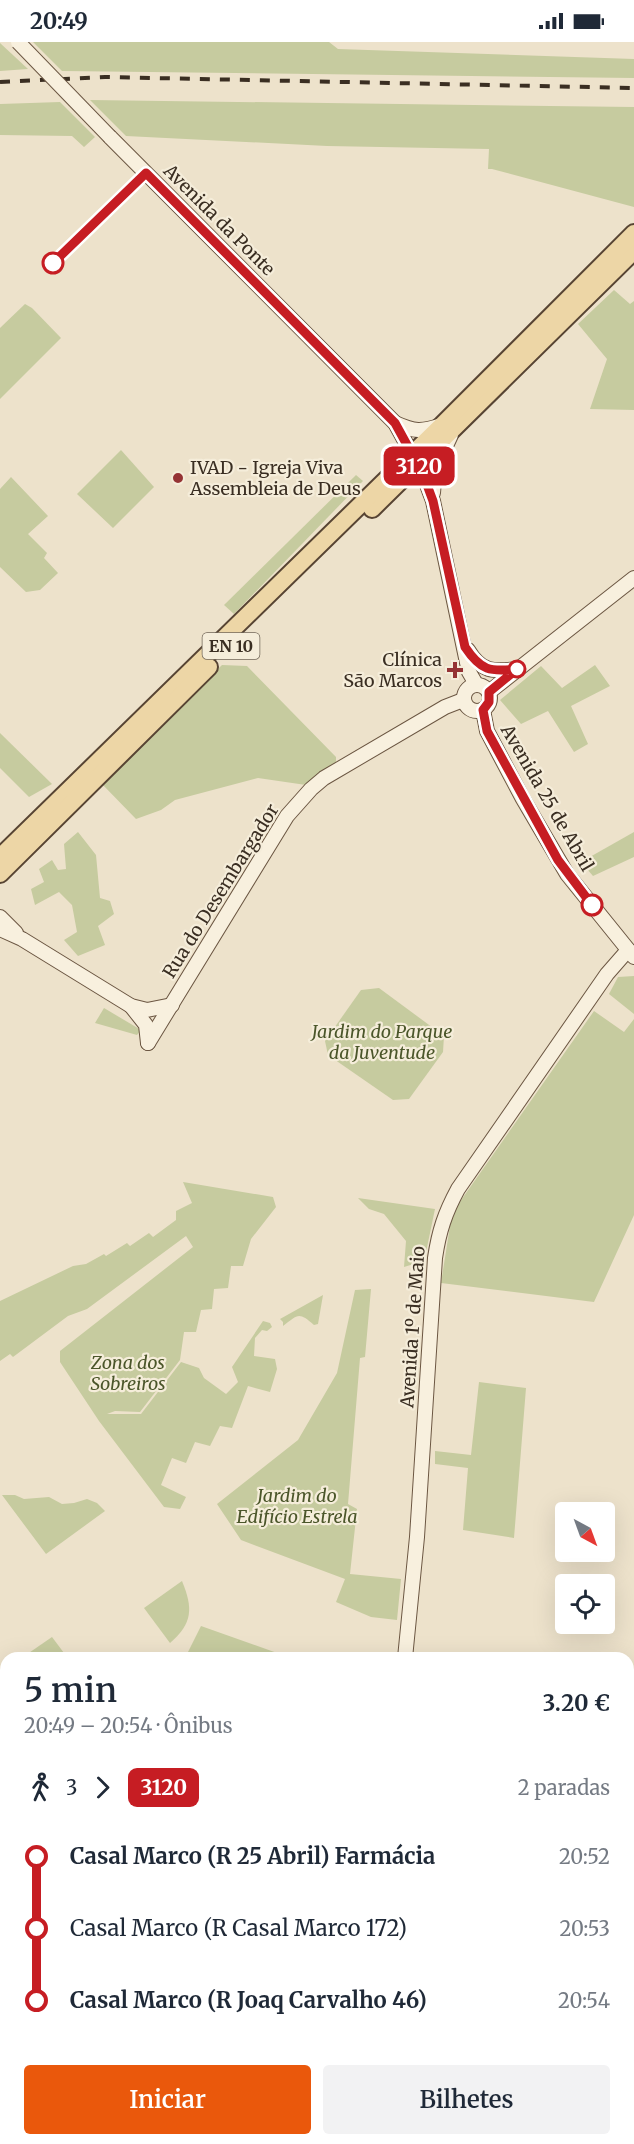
<!DOCTYPE html>
<html lang="pt">
<head>
<meta charset="utf-8">
<style>
  body { margin:0; font-family:Merriweather,serif; background:#f2f2f3; color:#1f2937; height:100vh; display:flex; flex-direction:column; font-size:22px; white-space:nowrap }
  * { box-sizing:border-box; margin:0 }
  p { font-size:20px; color:#747a83 }
  .icon { flex:none; width:33px; height:33px; fill:none; stroke:currentColor; stroke-width:2; stroke-linecap:round; stroke-linejoin:round }
  .map { position:relative; flex:1; overflow:hidden }
  .sheet { position:absolute; left:0px; top:1610px; width:634px; height:494px; display:flex; flex-direction:column; background:#fff; border-radius:18px 18px 0 0; box-shadow:0 6px 24px #0002 }
  .sheet>* { flex:none }
  .badge { padding:0 12px; border-radius:9px; font-size:21px; line-height:39px }
  .needle { width:39px; rotate:139deg }
  .controls { position:absolute; left:555px; top:1460px; display:grid; gap:12px }
  .controls a { display:grid; place-items:center; width:60px; height:60px; border-radius:6px; background:#fff; box-shadow:0 6px 24px #0002; font-size:30px }
  .map>.badge { position:absolute; translate:-50% -50%; box-shadow:0 0 0 3px #fff }
  .legs { display:flex; align-items:center; gap:9px; height:66px; padding:0 24px; font-size:20px }
  .legs p { margin-inline-start:auto }
  .summary { display:flex; align-items:center; justify-content:space-between; height:102px; padding:0 24px }
  h1 { font-size:33px; font-weight:600; line-height:45px }
  .cta { display:flex; gap:12px; margin-top:auto; padding:12px 24px }
  .cta a { flex:1; height:69px; border-radius:6px; background:#ea580c; color:#fff; font-size:24px; font-weight:600; line-height:69px; text-align:center }
  .cta a+a { background:#f2f2f3; color:#1f2937 }
  ul { padding:0 24px; list-style:none }
  li { display:flex; align-items:center; gap:21px; height:72px; font-size:22px }
  li i { display:grid; place-items:center; width:9px; height:100%; margin:0 8px; background:currentColor }
  li i::after { content:''; width:15px; height:15px; margin:-8px; border:4px solid; border-radius:50%; background:#fff }
  li p { margin-inline-start:auto }
  li:first-child i { background:linear-gradient(#0000 50%,currentColor 0) }
  li:last-child i { background:linear-gradient(currentColor 50%,#0000 0) }
  .status { display:flex; justify-content:space-between; align-items:center; height:42px; padding:0 30px; background:#fff; direction:ltr }
  .status svg { height:16px; fill:currentColor }
  .map>svg:first-child { display:block }
  .farmland { fill:#e2dbb8 }
  .green { fill:#c6cb9f }
  .lines { fill:none; stroke-linecap:round; stroke-linejoin:round }
  .secondary-casing { stroke:#6b5642; stroke-width:16 }
  .primary-casing { stroke:#574433; stroke-width:20 }
  .secondary { stroke:#f8f0de; stroke-width:14 }
  .primary { stroke:#edd6a6; stroke-width:16 }
  .rail { stroke:#3a2e22; stroke-width:4; stroke-dasharray:10 10; stroke-linecap:butt }
  .secondary-bridge-casing { stroke:#6b5642; stroke-width:16; stroke-linecap:butt }
  .secondary-bridge { stroke:#f8f0de; stroke-width:14 }
  .line-1-casing { stroke:#fff; stroke-width:14 }
  .line-1 { stroke:#c61d23; stroke-width:9 }
  .stop-1-dot { fill:#fff; stroke:#c61d23; stroke-width:3 }
  .poi-dot { fill:#953334; stroke:#f5edda; stroke-width:2 }
  .labels { text-anchor:middle; stroke-width:4.5; stroke-linejoin:round; paint-order:stroke }
  .shield { fill:#f5edda; stroke:#726759; stroke-width:1.5 }
  .shield-label { font-size:16px; font-weight:bold; fill:#3a2e22 }
  .street-label { font-size:18px; fill:#3a2e22; stroke:#f5edda }
  .poi-label { font-size:18px; fill:#3a2e22; stroke:#f5edda; text-anchor:start }
  .park-label { font-size:18px; font-style:italic; fill:#4b562a; stroke:#f5edda }
</style>
</head>
<body>
<div class="status"><b>20:49</b><svg viewBox="0 0 49 12"><path d="M0 12V9h3v3zM5 12V6h3v6zM10 12V3h3v9zM15 12V0h3v12zM26 1h20v11H26zM47 4h2v5h-2z"/></svg></div>
<div class="map">
<svg width="634" height="2102" viewBox="0 0 634 2102">
  <rect width="100%" height="100%" fill="#ede2cb"/>
  <polygon class="farmland" points="629,2021 634,2025 634,2102 621,2102 615,2097 628,2097"/>
  <g class="green">
    <polygon points="33,0 329,0 338,7 634,17 634,36 62,29"/>
    <polygon points="0,1 28,27 0,29"/>
    <polygon points="90,58 634,65 634,165 492,127 488,127 489,107 327,104 126,94"/>
    <polygon points="60,60 95,95 84,105 72,94 0,93 0,62"/>
    <polygon points="614,248 630,262 634,259 634,368 590,367 607,317 578,282"/>
    <polygon points="25,262 32,266 61,296 0,357 0,286"/>
    <polygon points="121,408 154,445 113,486 77,452"/>
    <polygon points="356,433 363,439 234,572 224,563"/>
    <polygon points="11,435 48,474 28,492 47,511 44,516 58,531 40,548 26,550 0,525 0,447"/>
    <polygon points="222,623 247,624 336,715 336,720 306,743 258,736 175,758 161,768 136,777 102,742"/>
    <polygon points="595,623 610,644 571,664 588,702 574,710 548,669 521,682 500,658 541,624 562,646"/>
    <polygon points="0,691 52,742 29,755 0,726"/>
    <polygon points="78,790 96,813 100,856 110,859 114,872 98,884 105,903 78,914 64,898 77,890 72,863 59,850 35,863 31,847 44,840 39,827 52,818 58,828 66,827 64,802"/>
    <polygon points="634,790 634,815 593,834 581,820"/>
    <polygon points="634,934 634,972 609,952 618,935"/>
    <polygon points="379,946 444,994 443,1010 409,1057 393,1058 328,1013 325,999 361,948"/>
    <polygon points="104,966 141,988 137,993 95,981"/>
    <polygon points="594,969 624,990 634,977 634,1173 594,1260 441,1241 452,1171"/>
    <polygon points="183,1140 273,1155 276,1165 251,1197 243,1224 231,1224 228,1246 214,1247 212,1267 201,1268 196,1290 184,1290 180,1318 140,1370 115,1369 107,1372 141,1372 181,1320 199,1326 204,1336 226,1352 238,1340 232,1325 263,1279 270,1281 272,1285 267,1289 262,1288 255,1296 254,1314 275,1317 277,1327 270,1350 248,1344 232,1386 220,1384 210,1404 195,1400 186,1421 172,1416 161,1443 186,1455 180,1467 164,1465 99,1379 60,1320 60,1309 193,1205 186,1194 87,1267 68,1274 13,1315 10,1312 0,1319 0,1259 73,1224 86,1222 104,1212 106,1214 127,1201 130,1204 149,1191 153,1195 176,1178 176,1169 192,1161"/>
    <polygon points="358,1156 435,1167 425,1215 417,1221 404,1225 406,1199 384,1172 369,1167"/>
    <polygon points="371,1247 365,1315 360,1316 348,1462 357,1467 350,1532 401,1537 397,1578 371,1575 336,1560 345,1537 241,1498 217,1462 298,1398 337,1331 355,1248"/>
    <path d="M 323,1253 L 318,1282 L 314,1283 C 298,1269 298,1273 283,1284 L 283,1280 L 280,1277 Z"/>
    <polygon points="479,1340 526,1346 514,1496 463,1488 468,1426 435,1422 435,1409 471,1413"/>
    <polygon points="2,1453 15,1453 24,1457 49,1455 62,1462 74,1461 87,1457 97,1461 105,1469 46,1512"/>
    <path d="M 182,1539 C 193,1566 193,1581 170,1601 L 144,1566 Z"/>
    <polygon points="201,1584 280,1612 279,1615 182,1615 186,1614"/>
    <polygon points="52,1595 67,1615 23,1615"/>
    <polygon points="6,1627 6,1849 0,1843 0,1633"/>
    <polygon points="0,1868 6,1874 6,1977 0,1994"/>
    <polygon points="629,1937 634,1939 634,2025 629,2021"/>
    <polygon points="6,2032 6,2097 185,2097 183,2102 0,2102 0,2050"/>
    <polygon points="423,2097 615,2097 621,2102 423,2102"/>
  </g>
  <g class="lines">
    <defs>
      <g id="secondary">
        <polyline points="110,95 395,381 423,432 433,459 469,630 476,642"/>
        <path d="M 395,381 C 415,390 421,390 442,383"/>
        <path d="M 433,451 C 434,429 442,412 451,393"/>
        <path d="M 468,608 C 481,630 493,630 517,627"/>
        <circle cx="477" cy="656" r="13"/>
        <polyline points="489,650 634,536"/>
        <polyline points="483,668 487,689 523,757 567,832 634,915"/>
        <polyline points="0,875 16,891"/>
        <polyline points="0,887 22,897 131,964 147,968 172,963"/>
        <polyline points="131,964 146,983 148,1001"/>
        <polyline points="148,1001 287,774 311,747 324,736 445,665 463,658"/>
        <path d="M 405,1616 L 417,1495 L 435,1216 C 439,1189 445,1171 458,1147 L 607,932 L 628,908"/>
        <polyline points="336,2097 336,2102"/>
      </g>
      <g id="primary">
        <polyline points="372,467 634,209"/>
        <polyline points="0,815 442,383 634,191"/>
        <polyline points="0,832 209,625"/>
      </g>
    </defs>
    <use href="#secondary" class="secondary-casing"/>
    <use href="#primary" class="primary-casing"/>
    <use href="#secondary" class="secondary"/>
    <use href="#primary" class="primary"/>
    <polyline class="rail" points="0,40 105,35 634,46"/>
    <defs>
      <polyline id="secondary-bridge" points="18,0 110,95"/>
    </defs>
    <use href="#secondary-bridge" class="secondary-bridge-casing"/>
    <use href="#secondary-bridge" class="secondary-bridge"/>
  </g>
  <g class="lines">
    <defs>
      <path id="line-1" d="M 53,221 L 146,131 L 395,381 L 423,432 L 433,459 L 465,605 C 481,629 490,630 517,627 L 489,650 L 489,660 L 483,668 L 487,689 L 558,818 L 592,863"/>
    </defs>
    <use href="#line-1" class="line-1-casing"/>
    <use href="#line-1" class="line-1"/>
  </g>
  <g class="stop-1-dot">
    <circle cx="53" cy="221" r="10"/>
    <circle cx="517" cy="627" r="8"/>
    <circle cx="592" cy="863" r="10"/>
  </g>
  <g class="poi-dot">
    <circle cx="178" cy="436" r="6"/>
    <path d="M452 619h6v6h6v6h-6v6h-6v-6h-6v-6h6z"/>
  </g>
  <g class="labels">
    <rect class="shield" x="202.5" y="591" width="57" height="26" rx="4.5"/>
    <g class="shield-label">
      <text x="231" y="610">EN 10</text>
    </g>
    <g class="street-label">
      <text transform="translate(219 178) rotate(45)" y="6">Avenida da Ponte</text>
      <text transform="translate(547 756) rotate(60)" y="6">Avenida 25 de Abril</text>
      <text transform="translate(221 849) rotate(-58)" y="6">Rua do Desembargador</text>
      <text transform="translate(413 1285) rotate(-86)" y="6">Avenida 1º de Maio</text>
    </g>
    <g class="poi-label">
      <text x="190" y="432">IVAD - Igreja Viva<tspan x="190" dy="21">Assembleia de Deus</tspan></text>
      <text x="442" y="624" text-anchor="end">Clínica<tspan x="442" dy="21">São Marcos</tspan></text>
    </g>
    <g class="park-label">
      <text x="382" y="996">Jardim do Parque<tspan x="382" dy="21">da Juventude</tspan></text>
      <text x="128" y="1327">Zona dos<tspan x="128" dy="21">Sobreiros</tspan></text>
      <text x="297" y="1460">Jardim do<tspan x="297" dy="21">Edifício Estrela</tspan></text>
    </g>
  </g>
</svg>
<div class="controls">
<a><svg class="needle" viewBox="-14 -14 28 28"><path d="M0-13l5 13h-10z" fill="#e53935"/><path d="M0 13l5-13h-10z" fill="#747a83"/></svg></a>
<a><svg class="icon" aria-label="locate" viewBox="0 0 24 24"><circle cx="12" cy="12" r="6"/><path d="M12 2v4M12 18v4M2 12h4M18 12h4"/></svg></a>
</div>
<b class="badge" style="left:419px;top:424px;background:#c61d23;color:#fff">3120</b>
<section class="sheet">
<div class="summary"><div><h1>5 min</h1><p>20:49 – 20:54 · Ônibus</p></div><b>3.20 €</b></div>
<div class="legs"><svg class="icon" aria-label="walk" viewBox="0 0 24 24"><circle cx="13" cy="4" r="2"/><path d="M13 8l-2 6 4 7M11 14l-3 7M7 12l3-4h3l4 4"/></svg>3<svg class="icon" aria-label="forward" viewBox="0 0 24 24"><path d="M9 5l7 7-7 7"/></svg><b class="badge" style="background:#c61d23;color:#fff">3120</b><p>2 paradas</p></div>
<ul>
<li><i style="color:#c61d23"></i><b>Casal Marco (R 25 Abril) Farmácia</b><p>20:52</p></li>
<li><i style="color:#c61d23"></i><span>Casal Marco (R Casal Marco 172)</span><p>20:53</p></li>
<li><i style="color:#c61d23"></i><b>Casal Marco (R Joaq Carvalho 46)</b><p>20:54</p></li>
</ul>
<div class="cta"><a>Iniciar</a><a>Bilhetes</a></div>
</section>
</div>
</body>
</html>
